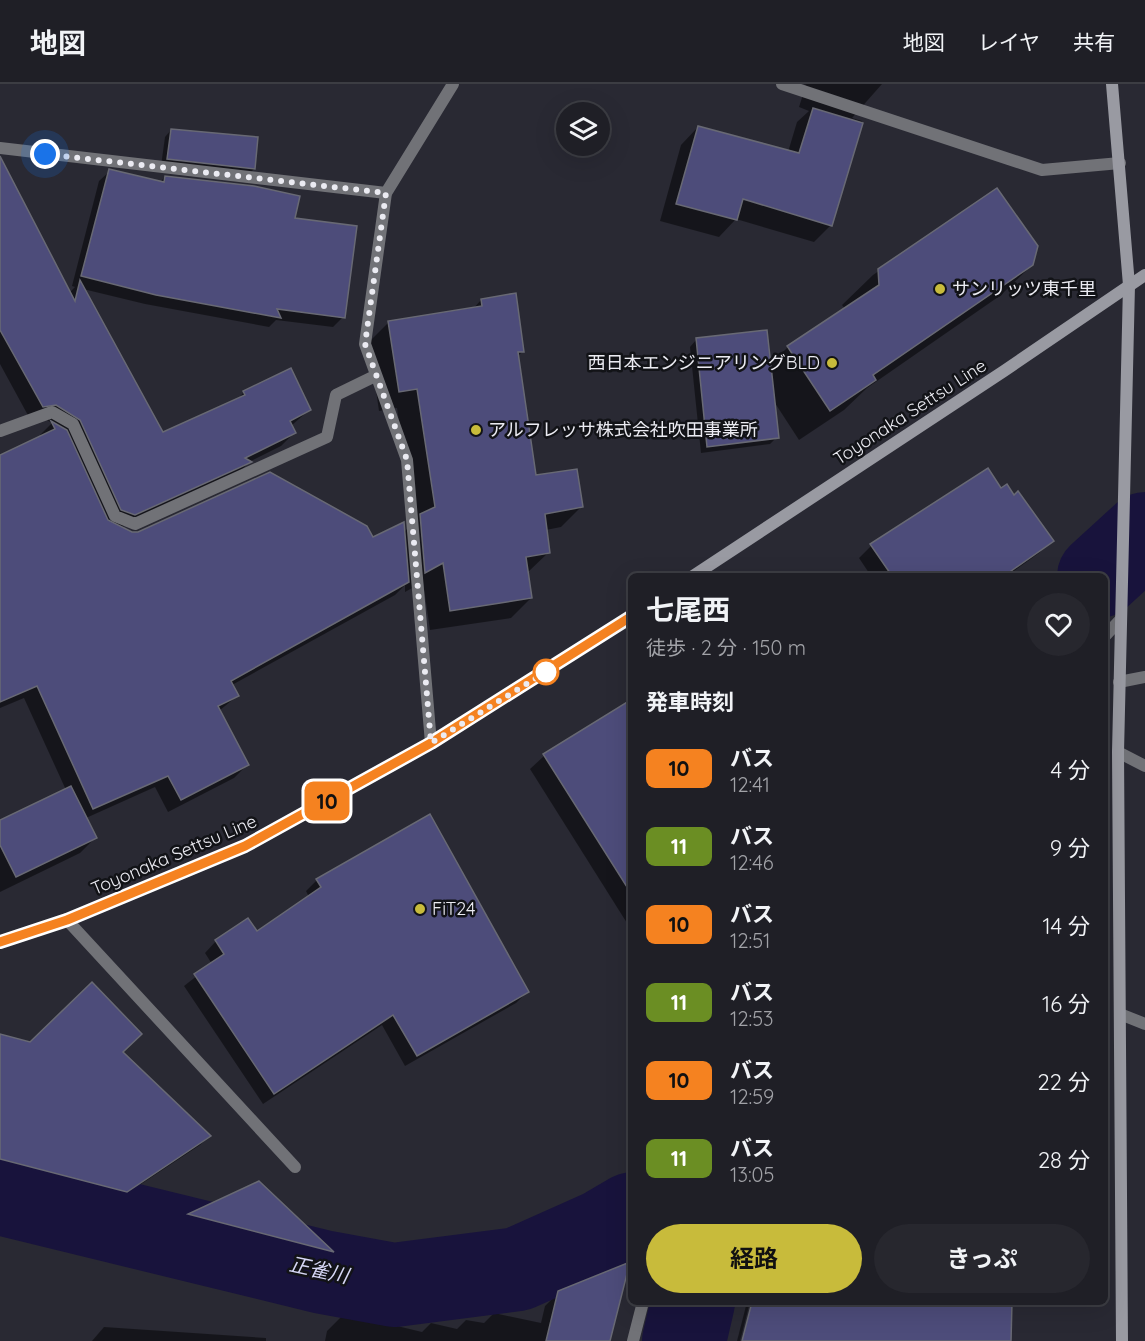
<!DOCTYPE html>
<html lang="ja">
<head>
<meta charset="utf-8">
<style>
  body { margin:0; font-family:Quicksand,"Noto Sans JP",sans-serif; background:#27272e; color:#f1f3f6; height:100vh; display:flex; flex-direction:column; font-size:22px; white-space:nowrap }
  * { box-sizing:border-box; margin:0 }
  p { font-size:20px; color:#a1a2a7 }
  .icon { flex:none; width:33px; height:33px; fill:none; stroke:currentColor; stroke-width:2; stroke-linecap:round; stroke-linejoin:round }
  .map { position:relative; flex:1; overflow:hidden }
  .side { position:absolute; left:628px; top:489px; width:480px; height:732px; display:flex; flex-direction:column; background:#1f1f26; border-radius:9px; box-shadow:0 6px 24px #0002,0 0 0 2px #3c3d43 }
  .side>* { flex:none }
  .badge { padding:0 12px; border-radius:9px; font-size:21px; line-height:39px }
  .controls { position:absolute; left:556px; top:18px; display:grid; gap:12px }
  .controls a { display:grid; place-items:center; width:54px; height:54px; border-radius:50%; background:#1f1f26; box-shadow:0 6px 24px #0002,0 0 0 2px #3c3d43; font-size:30px }
  .you { position:absolute; width:30px; height:30px; margin:-15px; border:4px solid #fff; border-radius:50%; background:#1a73e8; box-shadow:0 0 0 9px #1a73e833 }
  .map>.badge { position:absolute; translate:-50% -50%; box-shadow:0 0 0 3px #fff }
  h2 { padding:0 18px; font-size:22px; line-height:54px }
  .round { display:grid; place-items:center; flex:none; width:63px; height:63px; border-radius:32px; background:#27272e }
  .summary { display:flex; align-items:center; justify-content:space-between; height:102px; padding:0 18px }
  h1 { font-size:28px; font-weight:700; line-height:45px }
  .action { display:flex; gap:12px; margin-top:auto; padding:12px 18px }
  .action a { flex:1; height:69px; border-radius:36px; background:#c8bb3b; color:#111; font-size:24px; font-weight:700; line-height:69px; text-align:center }
  .action a+a { background:#27272e; color:#f1f3f6 }
  ul { padding:0; list-style:none }
  li { display:flex; align-items:center; gap:18px; height:78px; padding:0 18px }
  li div { flex:1 }
  li b { display:block; font-size:22px }
  li em { font-style:normal }
  li .badge { min-width:66px; font-weight:700; text-align:center }
  header { display:flex; align-items:center; gap:36px; box-sizing:border-box; height:84px; padding:0 30px; background:#1f1f26; border-bottom:2px solid #3c3d43 }
  header strong { font-size:28px }
  nav { display:flex; gap:33px; margin-inline-start:auto; font-size:21px }
  .map>svg:first-child { display:block }
  .shadow { fill:#0007 }
  .lines { fill:none; stroke-linecap:round; stroke-linejoin:round }
  .river { stroke:#18133c; stroke-width:84 }
  .building { fill:#4d4c7a; stroke:#686974; stroke-width:1.5 }
  .street { stroke:#717277; stroke-width:12 }
  .secondary { stroke:#999aa2; stroke-width:12 }
  .line-casing { stroke:#fff; stroke-width:14 }
  .line { stroke:#f58220; stroke-width:9 }
  .walk { stroke:#ebebf2; stroke-width:6; stroke-dasharray:0 10.8 }
  .poi-dot { fill:#c8bb3b; stroke:#121317; stroke-width:2 }
  .stop-dot { fill:#fff; stroke:#f58220; stroke-width:3 }
  .labels { text-anchor:middle; stroke-width:5; stroke-linejoin:round; paint-order:stroke }
  .poi-label { font-size:18px; fill:#ebebf2; stroke:#121317; text-anchor:start }
  .street-label { font-size:18px; fill:#ebebf2; stroke:#121317 }
  .water-label { font-size:20px; font-style:italic; fill:#d6d7f6; stroke:#121317 }
</style>
</head>
<body>
<header>
<strong>地図</strong>
<nav><a>地図</a><a>レイヤ</a><a>共有</a></nav>
</header>
<div class="map">
<svg width="1145" height="1257" viewBox="0 0 1145 1257">
  <rect width="100%" height="100%" fill="#292933"/>
  <g class="shadow">
    <polygon points="803,0 882,0 852,34 862,37 831,141 814,158 736,135 719,153 660,137 681,61 698,43 788,68 797,38 809,27 799,23 806,1"/>
    <polygon points="171,46 254,85 247,92 161,82 165,53"/>
    <polygon points="0,82 69,209 75,203 72,202 99,97 110,87 160,98 165,93 293,135 343,233 333,243 276,236 269,243 145,220 83,205 162,349 237,316 244,308 309,326 291,342 294,349 281,362 249,378 238,390 120,444 132,449 373,455 403,449 414,438 397,324 379,327 369,258 389,238 472,226 481,216 523,267 517,273 535,393 581,423 561,443 546,446 549,468 527,489 531,514 511,534 430,546 423,498 405,508 405,501 395,511 232,601 237,612 219,627 247,681 234,694 168,728 155,703 86,734 95,754 80,769 0,808 0,738 66,706 24,614 0,624 0,373 41,353 40,351 52,339 42,333 30,335 0,280"/>
    <polygon points="996,106 1032,181 1001,211 867,304 844,326 799,356 773,316 777,353 770,360 701,369 690,263 696,256 769,282 788,263 845,225 842,221 873,191"/>
    <polygon points="987,386 1001,406 1052,456 1039,469 1007,492 871,492 859,474 871,462"/>
    <polygon points="629,618 632,623 632,847 530,685 544,672"/>
    <polygon points="317,796 527,908 516,919 405,982 382,941 263,1020 184,902 212,880 205,869 216,857 256,849 309,813 306,807"/>
    <polygon points="0,951 31,959 121,969 209,1052 200,1061 117,1116 0,1087"/>
    <polygon points="259,1099 332,1168 313,1187 170,1151 189,1132"/>
    <polygon points="559,1208 608,1257 325,1257 327,1247 341,1233 389,1240 422,1248 431,1239 457,1245 466,1236 484,1239 494,1229 541,1239 545,1222"/>
    <polygon points="747,1218 750,1218 740,1257 737,1257"/>
    <polygon points="104,1243 266,1254 266,1257 92,1257"/>
  </g>
  <g class="lines">
    <g class="river">
      <polyline points="1099,492 1145,450"/>
      <polyline points="0,1109 323,1188 394,1201 518,1185 603,1147 632,1130"/>
      <polyline points="684,1257 693,1218"/>
    </g>
  </g>
  <g class="building">
    <polygon points="813,24 863,39 832,142 743,115 737,136 676,120 698,42 799,69"/>
    <polygon points="171,45 258,53 255,85 167,75"/>
    <polygon points="0,72 75,217 80,196 163,348 245,311 243,307 291,284 311,326 290,337 296,349 245,374 252,378 135,431 121,426 80,336 56,321 43,323 0,246"/>
    <polygon points="109,85 164,98 165,92 254,102 300,112 295,134 357,142 345,234 277,225 281,234 156,211 81,192"/>
    <polygon points="997,104 1038,162 1033,181 873,291 876,296 830,327 787,262 879,201 878,185"/>
    <polygon points="516,209 524,268 518,268 536,391 577,385 583,423 545,430 550,469 526,473 532,514 450,527 443,479 425,489 420,430 435,423 417,305 399,308 388,237 482,222 481,215"/>
    <polygon points="767,246 779,354 707,363 696,254"/>
    <polygon points="51,337 67,346 108,436 132,448 138,448 270,388 367,442 373,453 404,438 409,498 231,597 239,612 218,622 249,681 181,716 168,692 93,725 37,602 0,618 0,371 55,345"/>
    <polygon points="988,384 1001,404 1007,400 1014,411 1018,407 1054,457 1004,492 892,492 870,460"/>
    <polygon points="632,615 632,811 543,670"/>
    <polygon points="71,702 97,754 16,793 0,761 0,736"/>
    <polygon points="430,730 529,908 417,972 393,931 274,1010 194,890 224,870 215,856 248,834 257,847 321,803 316,795"/>
    <polygon points="92,898 142,950 123,968 211,1052 127,1108 0,1075 0,950 30,958"/>
    <polygon points="259,1097 334,1168 188,1130"/>
    <polygon points="630,1178 610,1257 546,1257 558,1207"/>
    <polygon points="752,1218 1012,1218 1011,1257 742,1257"/>
  </g>
  <g class="lines">
    <g class="street">
      <polyline points="782,0 1042,86 1120,79"/>
      <polyline points="0,64 386,109"/>
      <polyline points="0,347 52,328 73,340 115,432 135,440 327,353 336,311 375,292"/>
      <polyline points="1106,551 1120,536"/>
      <polyline points="1119,598 1145,593"/>
      <polyline points="431,659 407,376 365,260 386,109 453,0"/>
      <polyline points="1118,668 1145,682"/>
      <polyline points="67,836 295,1083"/>
      <polyline points="1120,930 1145,940"/>
      <polyline points="633,1257 643,1218"/>
    </g>
    <g class="secondary">
      <polyline points="1112,0 1129,201 1118,668 1122,1257"/>
      <polyline points="693,492 1004,287 1145,191"/>
      <polyline points="0,858 67,836 245,762 431,659 632,532"/>
    </g>
  </g>
  <g class="lines">
    <defs>
      <polyline id="line" points="0,858 67,836 245,762 431,659 632,532"/>
    </defs>
    <use href="#line" class="line-casing"/>
    <use href="#line" class="line"/>
    <polyline class="walk" points="45,70 386,109 365,260 407,376 431,659 546,588"/>
  </g>
  <g class="poi-dot">
    <circle cx="940" cy="205" r="6"/>
    <circle cx="832" cy="279" r="6"/>
    <circle cx="476" cy="346" r="6"/>
    <circle cx="420" cy="825" r="6"/>
  </g>
  <circle class="stop-dot" cx="546" cy="588" r="12"/>
  <g class="labels">
    <g class="poi-label">
      <text x="952" y="211">サンリッツ東千里</text>
      <text x="820" y="285" text-anchor="end">西日本エンジニアリングBLD</text>
      <text x="488" y="352">アルフレッサ株式会社吹田事業所</text>
      <text x="432" y="831">FiT24</text>
    </g>
    <g class="street-label">
      <text transform="translate(910 328) rotate(-33)" y="6">Toyonaka Settsu Line</text>
      <text transform="translate(174 771) rotate(-23)" y="6">Toyonaka Settsu Line</text>
    </g>
    <g class="water-label">
      <text transform="translate(319 1186) rotate(12)" y="7">正雀川</text>
    </g>
  </g>
</svg>
<div class="controls">
<a><svg class="icon" aria-label="layers" viewBox="0 0 24 24"><path d="M12 4l9 5-9 5-9-5zM3 14l9 5 9-5"/></svg></a>
</div>
<div class="you" style="left:45px;top:70px"></div>
<b class="badge" style="left:327px;top:717px;background:#f58220;color:#111">10</b>
<section class="side">
<div class="summary"><div><h1>七尾西</h1><p>徒歩 · 2 分 · 150 m</p></div><a class="round"><svg class="icon" aria-label="heart" viewBox="0 0 24 24"><path d="M12 20l-8-8c-3-5 5-10 8-4 3-6 11-1 8 4z"/></svg></a></div>
<h2>発車時刻</h2>
<ul>
<li><span class="badge" style="background:#f58220;color:#111">10</span><div><b>バス</b><p>12:41</p></div><em>4 分</em></li>
<li><span class="badge" style="background:#6b8e23;color:#fff">11</span><div><b>バス</b><p>12:46</p></div><em>9 分</em></li>
<li><span class="badge" style="background:#f58220;color:#111">10</span><div><b>バス</b><p>12:51</p></div><em>14 分</em></li>
<li><span class="badge" style="background:#6b8e23;color:#fff">11</span><div><b>バス</b><p>12:53</p></div><em>16 分</em></li>
<li><span class="badge" style="background:#f58220;color:#111">10</span><div><b>バス</b><p>12:59</p></div><em>22 分</em></li>
<li><span class="badge" style="background:#6b8e23;color:#fff">11</span><div><b>バス</b><p>13:05</p></div><em>28 分</em></li>
</ul>
<div class="action"><a>経路</a><a>きっぷ</a></div>
</section>
</div>
</body>
</html>
